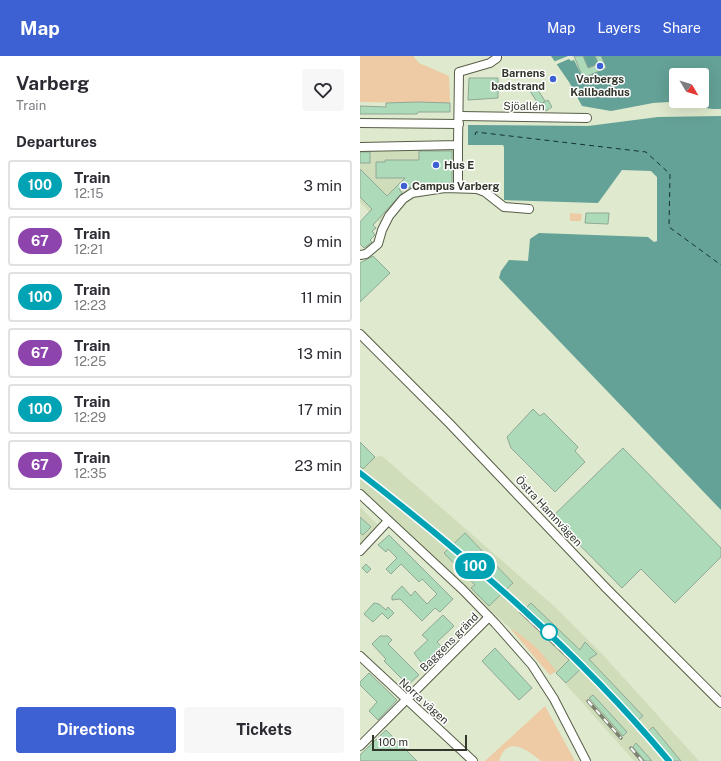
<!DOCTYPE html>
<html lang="en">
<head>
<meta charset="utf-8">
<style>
  body { margin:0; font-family:"Public Sans",sans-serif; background:#f7f7f7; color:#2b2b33; height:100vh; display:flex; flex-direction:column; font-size:15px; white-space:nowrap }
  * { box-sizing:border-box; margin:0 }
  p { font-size:13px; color:#7c7c81 }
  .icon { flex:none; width:22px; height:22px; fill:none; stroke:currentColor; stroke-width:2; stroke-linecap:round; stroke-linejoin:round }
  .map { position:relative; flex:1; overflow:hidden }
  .side { display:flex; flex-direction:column; background:#fff; width:360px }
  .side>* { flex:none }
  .badge { padding:0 8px; border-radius:13px; font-size:14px; line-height:26px }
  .needle { width:26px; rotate:128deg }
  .buttons { position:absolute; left:309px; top:12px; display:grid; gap:8px }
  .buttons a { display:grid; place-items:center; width:40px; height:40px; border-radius:4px; background:#fff; box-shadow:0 4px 16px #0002; font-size:20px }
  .scale { position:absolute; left:12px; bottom:10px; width:95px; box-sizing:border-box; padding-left:4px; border:2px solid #32362b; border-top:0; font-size:11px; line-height:14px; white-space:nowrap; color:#32362b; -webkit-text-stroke:3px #fff; paint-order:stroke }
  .map>.badge { position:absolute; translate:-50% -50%; box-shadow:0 0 0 2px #fff }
  h2 { padding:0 16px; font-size:15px; line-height:36px }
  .round { display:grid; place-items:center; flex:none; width:42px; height:42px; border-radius:4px; background:#f7f7f7 }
  .overview { display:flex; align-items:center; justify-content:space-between; height:68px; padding:0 16px }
  h1 { font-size:19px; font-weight:700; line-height:30px }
  .action { display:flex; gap:8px; margin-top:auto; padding:8px 16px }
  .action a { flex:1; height:46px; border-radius:4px; background:#3d61d3; color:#fff; font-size:16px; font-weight:700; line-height:46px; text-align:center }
  .action a+a { background:#f7f7f7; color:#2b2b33 }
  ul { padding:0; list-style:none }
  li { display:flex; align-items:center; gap:12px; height:50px; margin:0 8px 6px; padding:0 8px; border:2px solid #e1e1e2; border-radius:4px }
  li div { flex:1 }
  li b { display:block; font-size:15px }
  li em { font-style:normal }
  li .badge { min-width:44px; font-weight:700; text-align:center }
  header { display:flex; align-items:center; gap:24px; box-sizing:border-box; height:56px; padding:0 20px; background:#3d61d3; color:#fff }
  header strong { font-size:19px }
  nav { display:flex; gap:22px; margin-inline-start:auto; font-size:14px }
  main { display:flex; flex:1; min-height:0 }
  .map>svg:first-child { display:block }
  .built { fill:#d0ddbb }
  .green { fill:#eecaa5 }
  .water { fill:#64a196; fill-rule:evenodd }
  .pier { fill:#dee9cd }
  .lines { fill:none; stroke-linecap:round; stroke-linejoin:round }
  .ferry { stroke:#15342f; stroke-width:1; stroke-dasharray:5 4; stroke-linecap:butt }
  .building { fill:#addab8; stroke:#90a896 }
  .minor-casing { stroke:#565e47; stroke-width:10 }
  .minor { stroke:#fff; stroke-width:8 }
  .rail-casing { stroke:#7c8371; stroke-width:3.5 }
  .rail { stroke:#fff; stroke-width:2; stroke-dasharray:6; stroke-linecap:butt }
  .line-casing { stroke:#fff; stroke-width:9 }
  .line { stroke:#00a3b4; stroke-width:6 }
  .poi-dot { fill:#3d61d3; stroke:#fff; stroke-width:1.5 }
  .stop-dot { fill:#fff; stroke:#00a3b4; stroke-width:2 }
  .labels { text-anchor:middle; stroke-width:3; stroke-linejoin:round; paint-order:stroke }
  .poi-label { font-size:11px; font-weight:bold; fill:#32362b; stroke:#fff; text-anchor:start }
  .street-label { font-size:11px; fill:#32362b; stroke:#fff }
</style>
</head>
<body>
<header>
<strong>Map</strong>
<nav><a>Map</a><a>Layers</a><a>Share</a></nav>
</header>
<main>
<section class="side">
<div class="overview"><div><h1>Varberg</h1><p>Train</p></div><a class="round"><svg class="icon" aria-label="heart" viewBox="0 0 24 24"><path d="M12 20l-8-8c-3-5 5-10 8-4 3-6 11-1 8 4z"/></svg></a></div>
<h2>Departures</h2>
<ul>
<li><span class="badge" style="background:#00a3b4;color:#fff">100</span><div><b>Train</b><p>12:15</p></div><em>3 min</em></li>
<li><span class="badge" style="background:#8e44ad;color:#fff">67</span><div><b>Train</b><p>12:21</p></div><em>9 min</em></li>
<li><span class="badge" style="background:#00a3b4;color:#fff">100</span><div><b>Train</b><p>12:23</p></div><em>11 min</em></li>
<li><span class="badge" style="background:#8e44ad;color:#fff">67</span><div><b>Train</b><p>12:25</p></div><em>13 min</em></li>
<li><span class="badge" style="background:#00a3b4;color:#fff">100</span><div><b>Train</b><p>12:29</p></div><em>17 min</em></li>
<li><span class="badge" style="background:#8e44ad;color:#fff">67</span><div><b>Train</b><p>12:35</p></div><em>23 min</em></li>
</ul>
<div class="action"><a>Directions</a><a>Tickets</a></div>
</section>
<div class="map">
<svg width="361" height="705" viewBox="0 0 361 705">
  <rect width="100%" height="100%" fill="#dee9cd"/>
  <g class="built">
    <polygon points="59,92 96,92 96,130 54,135 22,169 0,146 0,95"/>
    <polygon points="22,400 195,551 244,600 339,705 274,705 195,616 190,619 150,572 0,435 0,410 3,413 15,401"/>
    <polygon points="0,451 23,474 0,497"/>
  </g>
  <g class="green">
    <polygon points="0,0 53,0 59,7 89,20 90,47 0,46"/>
    <polygon points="210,157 222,158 221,165 210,165"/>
    <path d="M 150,572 C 172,586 180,594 196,615 L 190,619 Z"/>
    <path d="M 185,650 L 215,705 L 181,705 C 168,694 147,678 139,705 L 125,705 Z"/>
  </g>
  <g class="water">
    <path d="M 191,0 L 361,0 L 361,53 L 352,53 L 309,46 L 293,47 L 251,55 L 222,50 L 209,26 ZM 316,19 L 342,19 L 342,45 L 316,45 Z"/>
    <polygon points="361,60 361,454 139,222 141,215 149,204 168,205 170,183 179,177 288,181 294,186 297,185 297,121 291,115 262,114 238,147 144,144 144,91 143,89 108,89 108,69 228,70 298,61"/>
  </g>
  <polygon class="pier" points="208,0 214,0 223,22 214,4 211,5 209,3 195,9 193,6"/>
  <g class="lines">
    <polyline class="ferry" points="115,79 116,76 286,96 310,118 309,171 361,209"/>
  </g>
  <g class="building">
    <polygon points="214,0 223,0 228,12 239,8 235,0 241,0 246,12 223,22"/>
    <polygon points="109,22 138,22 138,42 108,44"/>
    <polygon points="176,31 185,45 179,49 170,35"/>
    <polygon points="188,44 192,51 186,55 181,48"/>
    <polygon points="58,46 90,47 90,56 58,56 57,58 0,58 0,50 26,51 26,47"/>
    <polygon points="59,95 92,95 92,127 54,128 54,131 39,133 42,137 13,169 16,172 12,175 15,179 10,184 12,186 4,192 0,188 0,166 12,153 0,141 0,113 27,140 45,122 16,122 16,106 25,106 25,104 59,104"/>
    <rect x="0" y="96" width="10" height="11"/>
    <polygon points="226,157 249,157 248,168 225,167"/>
    <polygon points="13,200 30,217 0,246 0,207"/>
    <polygon points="173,353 180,360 184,357 218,391 215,395 225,406 195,436 151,392 147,381"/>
    <polygon points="0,386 15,401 3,413 0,410"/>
    <polygon points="263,392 361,492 361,501 315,547 281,513 262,532 192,461"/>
    <polygon points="0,461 11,471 3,479 0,477"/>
    <polygon points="105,477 153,527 129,550 111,532 115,529 84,497"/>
    <polygon points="29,479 93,543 80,556 75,552 62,565 40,543 32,544 32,540 42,530 51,540 55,535 67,548 77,538 62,523 59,526 41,508 31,518 26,513 37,502 28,493 26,496 18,489"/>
    <polygon points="6,508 11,513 7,517 2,512"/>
    <polygon points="14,547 19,548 26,554 28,551 34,557 28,563 22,557 13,566 4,558"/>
    <polygon points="171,547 220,594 225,586 237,598 229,603 283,660 278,664 226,608 206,627 196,617 215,598 167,551"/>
    <polygon points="83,559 94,570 77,586 81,590 66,605 68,607 64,610 54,597 68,584 62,579"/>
    <polygon points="20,580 28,580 32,584 28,588 59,619 48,629 24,605 26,603 12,588"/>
    <polygon points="135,592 172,632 159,644 122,605"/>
    <polygon points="9,617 37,644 18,664 9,655 17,646 0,629 0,626"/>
    <polygon points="233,639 267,676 263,680 229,642"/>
    <polygon points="293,671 316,699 321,705 314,705 288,675"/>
    <polygon points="26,674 57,705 0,705 0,699"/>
    <polygon points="276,687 292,705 285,705 273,691"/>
  </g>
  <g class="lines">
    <defs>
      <g id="minor">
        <polyline points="100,60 227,62"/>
        <polyline points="0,67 99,68"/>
        <polyline points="0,91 98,89 99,16 130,7 137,2 137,0"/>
        <polyline points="98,132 98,89"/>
        <polyline points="0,199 6,198 18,188 22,174 29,160 43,143 52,137 85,132 117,133 125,136 144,151 169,153"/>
        <polyline points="0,278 90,368 247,533 361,647"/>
        <polyline points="0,438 103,534 135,567 172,609 194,643 226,705"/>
        <polyline points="0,495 28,465"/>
        <polyline points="0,600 113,705"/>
        <polyline points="0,690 129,561"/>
      </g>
    </defs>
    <use href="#minor" class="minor-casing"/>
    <use href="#minor" class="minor"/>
    <defs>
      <g id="rail">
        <polyline points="161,556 209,602"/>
        <polyline points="223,611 276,667"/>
        <polyline points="228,645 261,682"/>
        <polyline points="285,678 309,705"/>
        <polyline points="271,692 282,705"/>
      </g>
    </defs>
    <use href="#rail" class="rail-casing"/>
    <use href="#rail" class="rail"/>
  </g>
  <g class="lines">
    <defs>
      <path id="line" d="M 0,417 C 112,504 218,596 309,705"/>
    </defs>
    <use href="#line" class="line-casing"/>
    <use href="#line" class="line"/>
  </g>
  <g class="poi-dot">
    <circle cx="240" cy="10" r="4"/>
    <circle cx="193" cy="23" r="4"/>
    <circle cx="76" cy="109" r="4"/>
    <circle cx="44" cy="130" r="4"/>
  </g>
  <circle class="stop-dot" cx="189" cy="576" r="8"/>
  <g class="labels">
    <g class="poi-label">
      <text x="185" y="21" text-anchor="end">Barnens<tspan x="185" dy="13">badstrand</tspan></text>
      <text x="240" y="27" text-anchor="middle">Varbergs<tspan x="240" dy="13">Kallbadhus</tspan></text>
      <text x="84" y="113">Hus E</text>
      <text x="52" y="134">Campus Varberg</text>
    </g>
    <g class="street-label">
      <text transform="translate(164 50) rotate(1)" y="4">Sjöallén</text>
      <text transform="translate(189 455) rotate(47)" y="4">Östra Hamnvägen</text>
      <text transform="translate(89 586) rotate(-45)" y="4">Baggens gränd</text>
      <text transform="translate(64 645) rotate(42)" y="4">Norra vägen</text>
    </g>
  </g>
</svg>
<div class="buttons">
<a><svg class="needle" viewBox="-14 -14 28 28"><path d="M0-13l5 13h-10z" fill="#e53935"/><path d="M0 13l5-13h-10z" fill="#7c7c81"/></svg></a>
</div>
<div class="scale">100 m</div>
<b class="badge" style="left:115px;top:510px;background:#00a3b4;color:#fff">100</b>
</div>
</main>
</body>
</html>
